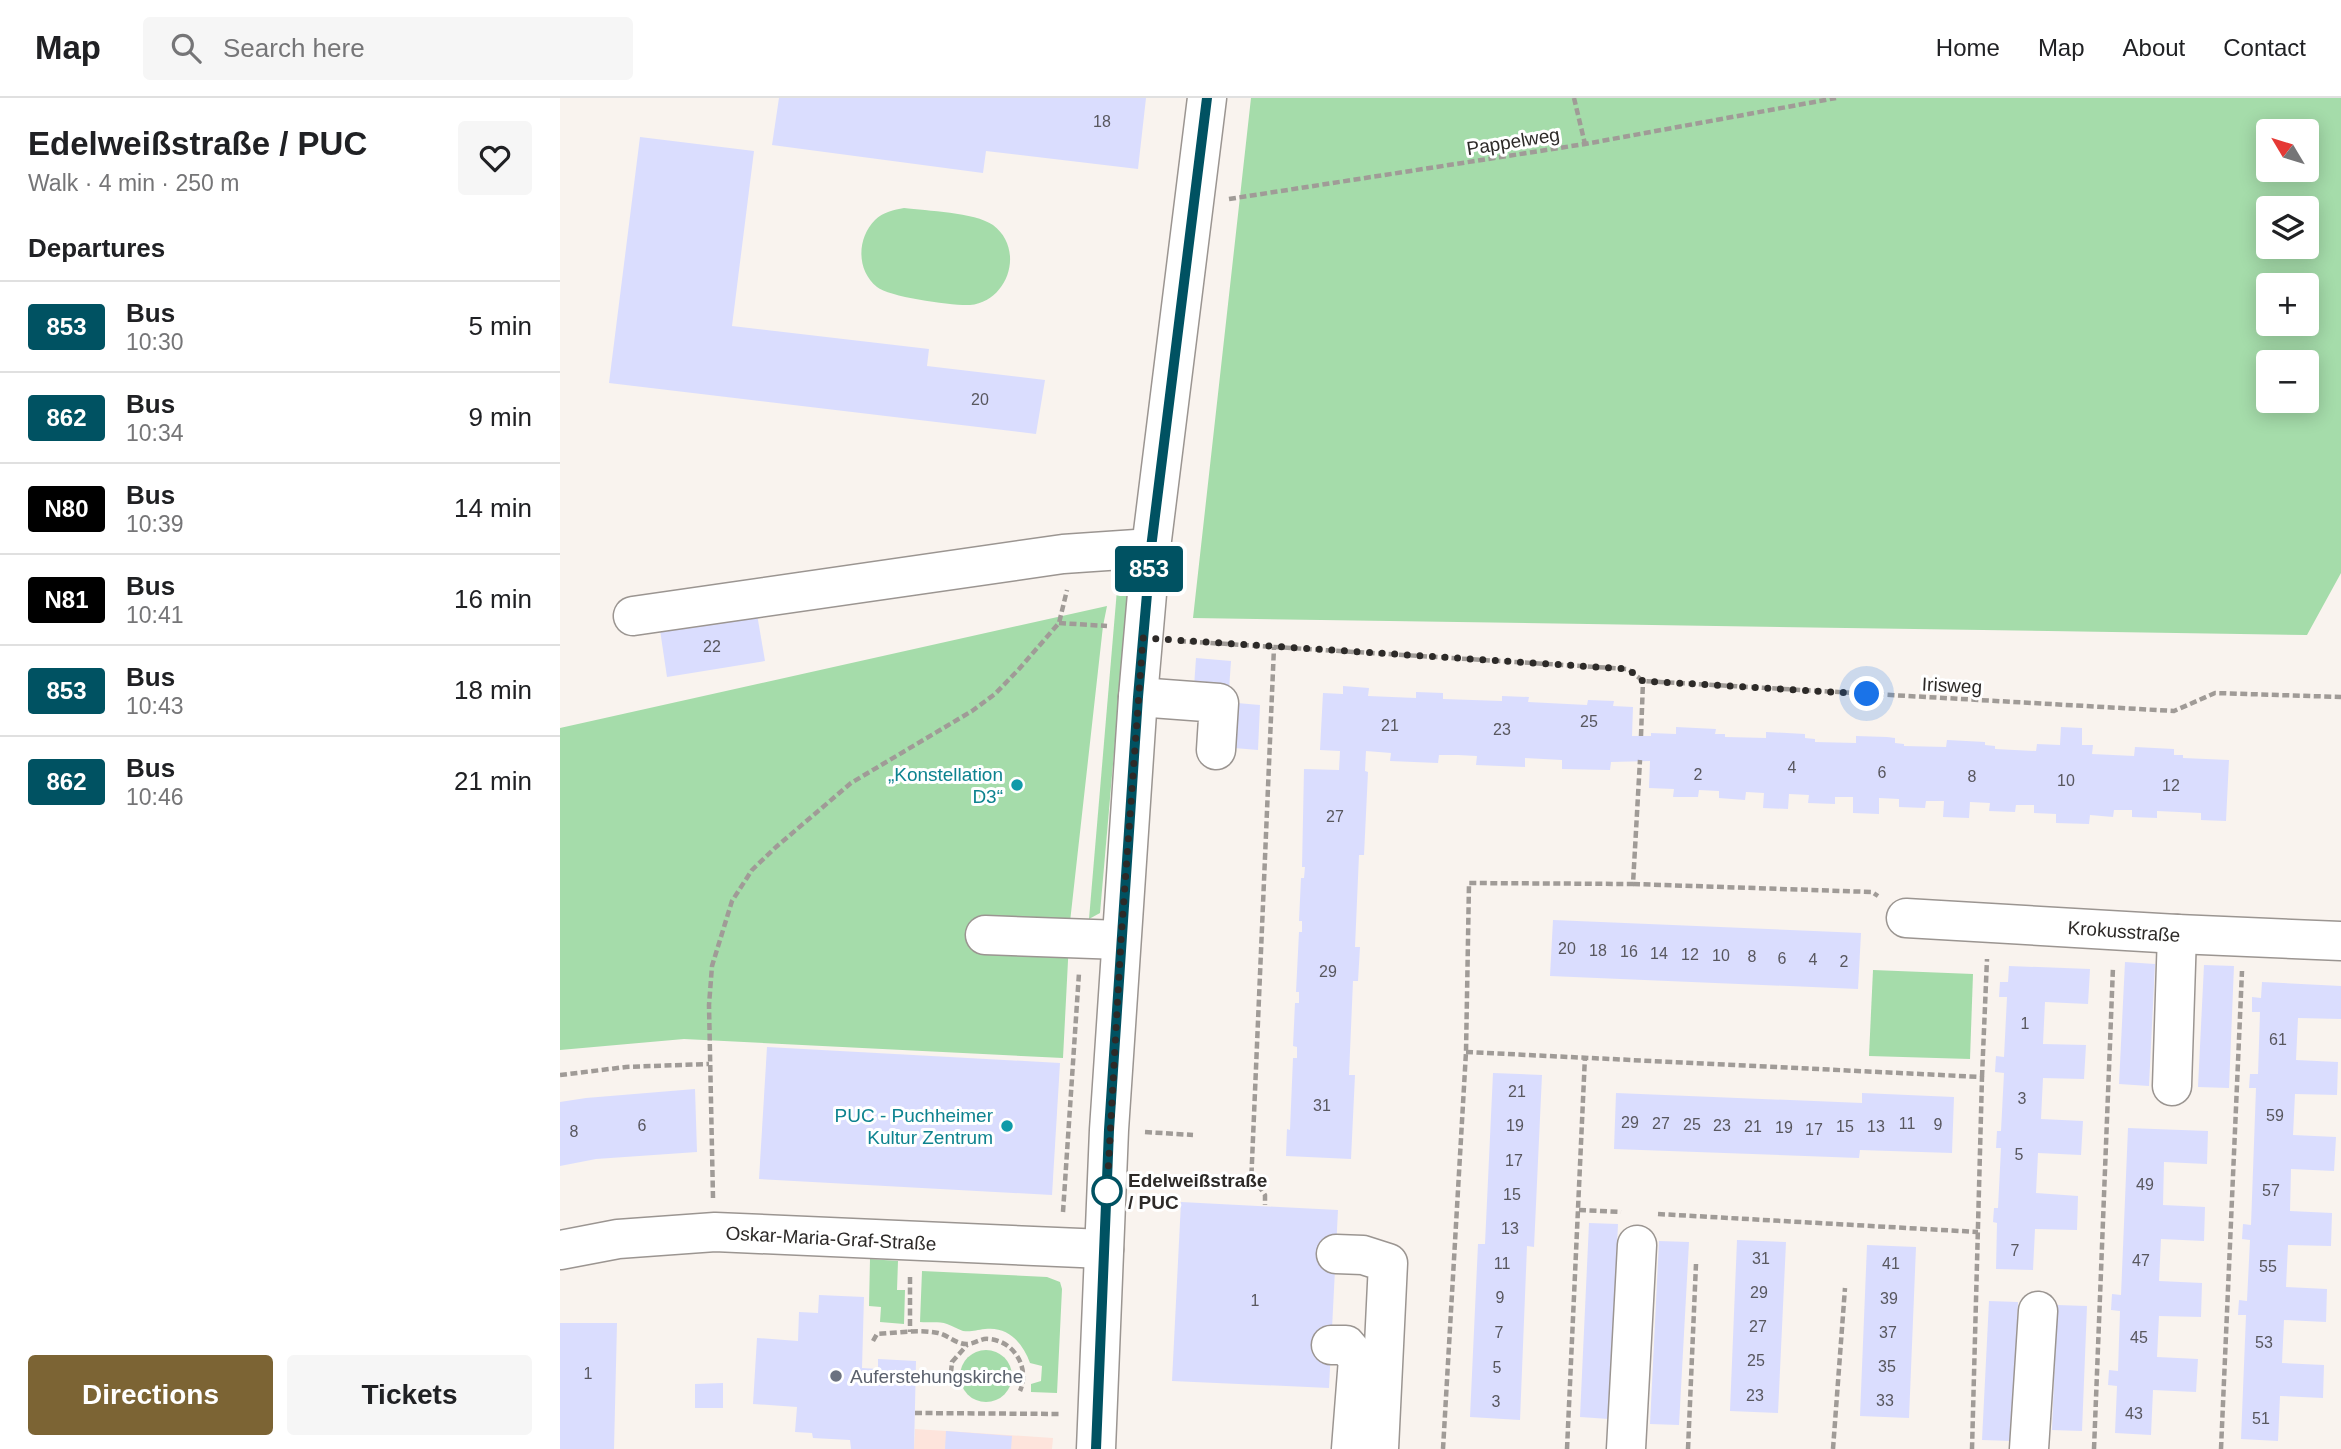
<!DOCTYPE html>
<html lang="en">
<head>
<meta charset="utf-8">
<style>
  body { margin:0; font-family:Arial,sans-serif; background:#f6f6f6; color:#202124; height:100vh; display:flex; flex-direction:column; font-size:26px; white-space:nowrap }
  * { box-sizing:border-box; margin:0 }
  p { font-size:23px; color:#757577 }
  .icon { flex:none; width:38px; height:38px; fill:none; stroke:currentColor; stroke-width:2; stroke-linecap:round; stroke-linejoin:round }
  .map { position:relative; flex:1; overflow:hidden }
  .drawer { display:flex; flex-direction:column; background:#fff; width:560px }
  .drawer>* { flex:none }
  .badge { padding:0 14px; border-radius:5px; font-size:24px; line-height:46px }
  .needle { width:46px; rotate:308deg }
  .tools { position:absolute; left:1696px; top:21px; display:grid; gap:14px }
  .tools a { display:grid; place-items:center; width:63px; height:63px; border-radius:7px; background:#fff; box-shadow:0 4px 18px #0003; font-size:35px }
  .you { position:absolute; width:35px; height:35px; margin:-18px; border:5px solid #fff; border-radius:50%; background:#1a73e8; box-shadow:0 0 0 10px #1a73e833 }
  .map>.badge { position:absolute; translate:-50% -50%; box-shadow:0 0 0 4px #fff }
  h2 { padding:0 28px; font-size:26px; line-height:63px }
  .round { display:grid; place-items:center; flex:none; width:74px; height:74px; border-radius:7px; background:#f6f6f6 }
  .overview { display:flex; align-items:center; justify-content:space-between; height:119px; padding:0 28px }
  h1 { font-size:33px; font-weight:700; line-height:52px }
  .primary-button { display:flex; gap:14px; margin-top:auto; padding:14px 28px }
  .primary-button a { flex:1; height:80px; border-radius:7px; background:#7c6434; color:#fff; font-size:28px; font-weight:700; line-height:80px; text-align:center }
  .primary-button a+a { background:#f6f6f6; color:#202124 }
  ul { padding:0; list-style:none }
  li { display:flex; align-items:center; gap:21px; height:91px; padding:0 28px; border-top:2px solid #e0e0e0 }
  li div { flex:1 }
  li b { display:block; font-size:26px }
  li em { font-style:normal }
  li .badge { min-width:77px; font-weight:700; text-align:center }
  header { display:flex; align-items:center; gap:42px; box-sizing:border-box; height:98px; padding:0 35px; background:#fff; border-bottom:2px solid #e0e0e0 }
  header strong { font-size:33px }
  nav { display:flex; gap:38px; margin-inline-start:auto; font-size:24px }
  .search { width:490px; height:63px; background:#f6f6f6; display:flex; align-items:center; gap:18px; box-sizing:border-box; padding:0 24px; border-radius:7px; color:#757577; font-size:26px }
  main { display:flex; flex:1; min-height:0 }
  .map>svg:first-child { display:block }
  .education { fill:#fde4dc }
  .green { fill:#a5dcaa; fill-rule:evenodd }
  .building { fill:#daddfe }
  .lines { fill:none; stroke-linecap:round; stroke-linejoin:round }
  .minor-casing { stroke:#9b9591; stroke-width:41 }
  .path { stroke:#a09b97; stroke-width:4.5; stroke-dasharray:7 3.5; stroke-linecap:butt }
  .minor { stroke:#fff; stroke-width:38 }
  .line-casing { stroke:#fff; stroke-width:16 }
  .line { stroke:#005262; stroke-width:10 }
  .walk { stroke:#2d2a28; stroke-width:7; stroke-dasharray:0 12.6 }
  .culture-dot { fill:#0f9aa8; stroke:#fff; stroke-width:2.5 }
  .stop-dot { fill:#fff; stroke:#005262; stroke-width:3.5 }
  .worship-dot { fill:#6b7280; stroke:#fff; stroke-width:2.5 }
  .labels { text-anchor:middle; stroke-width:6; stroke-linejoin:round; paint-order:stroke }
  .number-label { font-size:16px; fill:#58575e }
  .street-label { font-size:19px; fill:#2d2a28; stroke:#fff }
  .culture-label { font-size:19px; fill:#0d838f; stroke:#fff; text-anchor:end }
  .stop-label { font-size:19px; font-weight:bold; fill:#2d2a28; stroke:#fff; text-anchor:start }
  .worship-label { font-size:19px; fill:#5b616d; stroke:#fff; text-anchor:start }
</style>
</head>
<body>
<header>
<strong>Map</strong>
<div class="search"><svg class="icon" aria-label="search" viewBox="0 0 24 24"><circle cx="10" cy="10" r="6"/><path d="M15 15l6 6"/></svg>Search here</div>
<nav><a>Home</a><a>Map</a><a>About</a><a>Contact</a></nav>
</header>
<main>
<section class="drawer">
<div class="overview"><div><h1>Edelweißstraße / PUC</h1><p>Walk · 4 min · 250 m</p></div><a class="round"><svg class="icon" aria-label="heart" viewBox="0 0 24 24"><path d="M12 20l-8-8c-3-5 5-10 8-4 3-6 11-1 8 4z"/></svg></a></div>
<h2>Departures</h2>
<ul>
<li><span class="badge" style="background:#005262;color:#fff">853</span><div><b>Bus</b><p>10:30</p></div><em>5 min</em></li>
<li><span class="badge" style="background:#005262;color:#fff">862</span><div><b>Bus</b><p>10:34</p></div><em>9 min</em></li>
<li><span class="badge" style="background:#000;color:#fff">N80</span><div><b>Bus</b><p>10:39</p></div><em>14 min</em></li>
<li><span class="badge" style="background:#000;color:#fff">N81</span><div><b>Bus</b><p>10:41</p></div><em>16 min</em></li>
<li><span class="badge" style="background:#005262;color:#fff">853</span><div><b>Bus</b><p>10:43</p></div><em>18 min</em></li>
<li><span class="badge" style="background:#005262;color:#fff">862</span><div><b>Bus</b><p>10:46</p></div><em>21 min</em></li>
</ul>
<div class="primary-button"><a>Directions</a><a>Tickets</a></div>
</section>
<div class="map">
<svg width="1781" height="1351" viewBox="0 0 1781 1351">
  <rect width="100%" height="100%" fill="#f9f3ee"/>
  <polygon class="education" points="355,1331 493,1340 492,1351 354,1351"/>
  <g class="green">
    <path d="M 691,0 L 1781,0 L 1781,475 L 1747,537 L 633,520 ZM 1708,33 L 1746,33 L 1746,72 L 1708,72 ZM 1708,110 L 1746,110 L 1746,149 L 1708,149 ZM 1746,187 L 1746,226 L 1708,226 L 1708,187 ZM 1746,264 L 1746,303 L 1708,303 L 1708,264 Z"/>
    <path d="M 344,110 C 367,113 414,114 433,127 C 465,151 449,203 410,207 C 393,208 329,199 317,189 C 296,172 297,140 315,122 C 323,114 334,112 344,110 Z"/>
    <polygon points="570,471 540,815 529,821 558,480"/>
    <polygon points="547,508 543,528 510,824 503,960 124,941 0,952 0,630"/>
    <polygon points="1313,872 1413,876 1410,961 1309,958"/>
    <polygon points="310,1161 338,1163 337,1192 345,1192 344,1226 320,1224 321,1209 309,1208"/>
    <path d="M 362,1173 L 487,1179 L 500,1184 L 502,1191 L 497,1295 L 471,1294 L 471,1286 L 481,1283 L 482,1268 L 470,1265 C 463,1245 448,1228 425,1231 C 416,1232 412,1234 403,1233 C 397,1231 393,1228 387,1226 C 379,1223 368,1225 360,1224 Z"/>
    <circle cx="426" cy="1278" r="26"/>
  </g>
  <g class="building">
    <polygon points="219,0 586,0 578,71 426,53 423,75 212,47"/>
    <polygon points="80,39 194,53 172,228 369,251 367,268 485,282 476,336 49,285"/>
    <polygon points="197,516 205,563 107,579 100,532"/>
    <polygon points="636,560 671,563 669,592 634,589"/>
    <polygon points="783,588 809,590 808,598 856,600 856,594 883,595 883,601 942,603 942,598 969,599 968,604 1027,607 1028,602 1054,603 1053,608 1073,609 1072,638 1091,638 1091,635 1116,636 1116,629 1156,631 1155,636 1165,636 1165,639 1206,640 1206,634 1245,636 1245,640 1255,641 1255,644 1296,645 1296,638 1327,639 1335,640 1335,645 1344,646 1344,648 1386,649 1387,642 1425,644 1425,647 1435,648 1435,651 1476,653 1477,646 1500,647 1501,629 1522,630 1522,647 1533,647 1532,656 1574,658 1575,649 1614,651 1614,657 1623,657 1623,660 1669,662 1666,723 1641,722 1641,715 1597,713 1597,720 1572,719 1572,712 1554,712 1553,719 1530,717 1529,726 1496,725 1496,716 1474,715 1474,707 1456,707 1455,714 1429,713 1430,705 1410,704 1409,720 1383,719 1384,703 1366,703 1365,710 1339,709 1339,701 1319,700 1319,716 1293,715 1293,699 1275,699 1275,706 1248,705 1249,697 1229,696 1228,711 1203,710 1204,695 1186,694 1185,702 1159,700 1159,693 1139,692 1138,699 1113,699 1114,691 1089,690 1090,663 1051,664 1050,672 1002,671 1002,662 965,660 965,669 916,667 917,658 898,657 879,657 878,665 830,663 831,655 806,653 805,673 808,674 804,757 799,757 795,849 800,849 798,883 793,883 789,977 795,977 791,1061 726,1058 727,1031 730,1032 733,960 737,960 737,949 733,948 735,905 739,905 739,894 736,894 739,834 742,834 742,823 739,823 741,780 744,780 745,769 742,769 744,671 779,672 780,653 760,652 763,595 783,596"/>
    <polygon points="677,605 700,607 698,652 674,650"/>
    <polygon points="993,822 1301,835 1298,891 990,878"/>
    <polygon points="1565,864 1595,866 1589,988 1559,986"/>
    <polygon points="1644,867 1674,868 1669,990 1638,989"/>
    <polygon points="1449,868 1530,871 1528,906 1485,904 1483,946 1526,947 1524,981 1483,980 1481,1021 1523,1023 1521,1057 1478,1055 1476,1095 1518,1098 1517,1132 1475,1131 1473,1172 1436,1171 1437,1125 1433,1124 1434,1110 1438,1110 1441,1050 1436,1050 1437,1033 1441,1033 1444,975 1435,974 1436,958 1444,959 1447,899 1439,899 1440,884 1448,884"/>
    <polygon points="1702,884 1781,888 1781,921 1738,920 1736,962 1778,964 1777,997 1735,996 1733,1037 1776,1039 1774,1073 1731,1071 1730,1113 1772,1115 1771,1148 1728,1147 1726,1189 1767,1191 1766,1224 1724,1222 1722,1265 1764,1267 1763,1300 1720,1298 1718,1343 1681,1341 1686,1217 1678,1217 1679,1202 1687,1203 1690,1142 1682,1141 1683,1126 1691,1127 1696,990 1689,990 1690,976 1698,976 1700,914 1692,914 1692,899 1701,900"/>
    <polygon points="207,949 500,965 492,1097 199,1081"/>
    <polygon points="933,975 982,977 974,1149 967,1148 960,1322 910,1319 918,1146 925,1146"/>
    <polygon points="135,991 137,1054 36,1061 0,1068 0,1004 26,1000"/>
    <polygon points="1056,995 1302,1005 1302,995 1394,999 1392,1055 1300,1052 1299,1060 1054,1051"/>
    <polygon points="1568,1030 1648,1033 1647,1066 1604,1064 1603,1107 1645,1109 1644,1143 1601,1141 1599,1183 1642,1185 1641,1219 1599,1218 1597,1259 1638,1261 1636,1294 1593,1292 1591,1337 1555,1335 1557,1288 1548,1287 1549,1272 1558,1273 1560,1213 1551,1212 1552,1196 1561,1197"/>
    <polygon points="621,1104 778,1112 769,1290 612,1283"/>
    <polygon points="1029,1125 1058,1126 1049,1321 1020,1319"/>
    <polygon points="1177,1142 1226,1144 1218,1315 1170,1313"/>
    <polygon points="1099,1143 1129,1144 1119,1327 1090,1326"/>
    <polygon points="1307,1147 1356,1149 1349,1320 1300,1318"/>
    <polygon points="259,1197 304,1199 302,1270 318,1271 318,1261 356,1263 354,1351 291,1351 290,1342 253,1340 252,1335 235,1334 237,1309 193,1306 197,1240 238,1243 239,1214 258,1215"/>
    <polygon points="1429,1203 1458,1204 1452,1343 1422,1342"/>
    <polygon points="1497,1207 1527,1208 1522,1333 1492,1332"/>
    <polygon points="0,1225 57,1225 54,1351 0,1351"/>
    <polygon points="163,1285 163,1310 135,1310 135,1286"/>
    <polygon points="386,1333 452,1338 451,1351 385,1351"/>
  </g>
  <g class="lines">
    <defs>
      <g id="minor">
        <polyline points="73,518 503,456 591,450"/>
        <polyline points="578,599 659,605 656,652"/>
        <polyline points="1346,820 1617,836 1781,843"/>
        <polyline points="425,837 561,842"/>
        <polyline points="1612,988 1617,836"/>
        <polyline points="0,1152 58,1141 155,1134 544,1151"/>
        <polyline points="776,1156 803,1157 828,1165 819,1351"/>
        <polyline points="771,1247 786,1247 798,1261 791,1351"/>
        <polyline points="536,1351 549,1032 578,599 591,450 647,0"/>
        <polyline points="1066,1351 1077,1147"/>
        <polyline points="1469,1351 1478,1213"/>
      </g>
    </defs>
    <use href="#minor" class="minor-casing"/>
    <g class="path">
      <polyline points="1014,0 1025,46"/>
      <polyline points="669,101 1025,46 1276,0"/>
      <polyline points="499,525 547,528"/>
      <polyline points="619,543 1068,571 1083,583 1614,613 1655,595 1781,599"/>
      <polyline points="1081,638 1083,583"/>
      <polyline points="1073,786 1312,794 1318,798"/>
      <polyline points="906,954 1422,979 1412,1351"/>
      <polyline points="0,977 66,969 149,966"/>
      <polyline points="1422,979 1427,861"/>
      <polyline points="585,1034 633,1037"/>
      <polyline points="583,1082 698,1087 705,1097 705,1107"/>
      <polyline points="691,1087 714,549"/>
      <polyline points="153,1100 149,907 152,868 172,803 192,772 216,749 291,685 412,613 435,596 459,571 499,525 507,492"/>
      <polyline points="1019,1112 1061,1114"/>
      <polyline points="503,1114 519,875"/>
      <polyline points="1098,1116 1418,1134"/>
      <polyline points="350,1179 350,1234"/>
      <path d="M 313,1243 L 317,1236 C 336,1235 359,1231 378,1235 C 388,1237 397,1247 408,1246 C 416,1245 421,1240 429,1241 C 455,1243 470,1271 460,1293"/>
      <polyline points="390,1285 392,1264 407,1247"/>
      <polyline points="355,1315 502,1316"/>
      <polyline points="883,1351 906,954 909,785 1073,786 1080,662"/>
      <polyline points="1007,1351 1025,958"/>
      <polyline points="1128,1351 1136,1166"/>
      <polyline points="1273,1351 1285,1190"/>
      <polyline points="1534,1351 1553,869"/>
      <polyline points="1661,1351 1682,873"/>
    </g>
    <use href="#minor" class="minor"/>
  </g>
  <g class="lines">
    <defs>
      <polyline id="line" points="536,1351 549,1032 578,599 591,450 647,0"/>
    </defs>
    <use href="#line" class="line-casing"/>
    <use href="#line" class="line"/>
    <polyline class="walk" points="547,1093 561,842 583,540 1068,571 1083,583 1307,596"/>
  </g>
  <g class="culture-dot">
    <circle cx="457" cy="687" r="7"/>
    <circle cx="447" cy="1028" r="7"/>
  </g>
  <circle class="stop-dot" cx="547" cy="1093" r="14"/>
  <circle class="worship-dot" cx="276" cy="1278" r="7"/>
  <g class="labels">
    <g class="number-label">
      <text x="542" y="29">18</text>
      <text x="420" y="307">20</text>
      <text x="152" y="554">22</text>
      <text x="1029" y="629">25</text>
      <text x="830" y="633">21</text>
      <text x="942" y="637">23</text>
      <text x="1232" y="675">4</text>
      <text x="1322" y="680">6</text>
      <text x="1138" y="682">2</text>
      <text x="1412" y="684">8</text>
      <text x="1506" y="688">10</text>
      <text x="1611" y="693">12</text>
      <text x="775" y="724">27</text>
      <text x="1007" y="856">20</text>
      <text x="1038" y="858">18</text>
      <text x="1069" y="859">16</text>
      <text x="1099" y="861">14</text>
      <text x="1130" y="862">12</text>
      <text x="1161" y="863">10</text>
      <text x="1192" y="864">8</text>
      <text x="1222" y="866">6</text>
      <text x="1253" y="867">4</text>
      <text x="1284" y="869">2</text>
      <text x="768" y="879">29</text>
      <text x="1465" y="931">1</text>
      <text x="1718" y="947">61</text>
      <text x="957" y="999">21</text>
      <text x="1462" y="1006">3</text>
      <text x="762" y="1013">31</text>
      <text x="1715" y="1023">59</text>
      <text x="1070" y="1030">29</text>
      <text x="1101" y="1031">27</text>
      <text x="1347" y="1031">11</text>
      <text x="1132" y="1032">25</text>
      <text x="1378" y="1032">9</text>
      <text x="82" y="1033">6</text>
      <text x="955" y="1033">19</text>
      <text x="1162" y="1033">23</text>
      <text x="1193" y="1034">21</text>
      <text x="1285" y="1034">15</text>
      <text x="1316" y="1034">13</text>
      <text x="1224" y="1035">19</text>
      <text x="1254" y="1037">17</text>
      <text x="14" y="1039">8</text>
      <text x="1459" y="1062">5</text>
      <text x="954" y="1068">17</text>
      <text x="1585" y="1092">49</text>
      <text x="1711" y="1098">57</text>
      <text x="952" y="1102">15</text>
      <text x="950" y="1136">13</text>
      <text x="1455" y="1158">7</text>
      <text x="1201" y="1166">31</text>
      <text x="1581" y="1168">47</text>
      <text x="942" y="1171">11</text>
      <text x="1331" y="1171">41</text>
      <text x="1708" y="1174">55</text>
      <text x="1199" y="1200">29</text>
      <text x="940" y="1205">9</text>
      <text x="1329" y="1206">39</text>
      <text x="695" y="1208">1</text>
      <text x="1198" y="1234">27</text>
      <text x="939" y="1240">7</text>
      <text x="1328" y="1240">37</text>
      <text x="1579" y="1245">45</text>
      <text x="1704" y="1250">53</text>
      <text x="1196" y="1268">25</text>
      <text x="1327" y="1274">35</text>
      <text x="937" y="1275">5</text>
      <text x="28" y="1281">1</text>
      <text x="1195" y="1303">23</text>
      <text x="1325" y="1308">33</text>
      <text x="936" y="1309">3</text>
      <text x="1574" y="1321">43</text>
      <text x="1701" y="1326">51</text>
    </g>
    <g class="street-label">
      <text transform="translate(953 43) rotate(-9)" y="7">Pappelweg</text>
      <text transform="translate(1392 587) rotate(3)" y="7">Irisweg</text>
      <text transform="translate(1564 833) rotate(4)" y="7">Krokusstraße</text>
      <text transform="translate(271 1140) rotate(3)" y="7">Oskar-Maria-Graf-Straße</text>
    </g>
    <g class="culture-label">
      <text x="443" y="683">„Konstellation<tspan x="443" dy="22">D3“</tspan></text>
      <text x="433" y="1024">PUC - Puchheimer<tspan x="433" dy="22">Kultur Zentrum</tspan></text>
    </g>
    <g class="stop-label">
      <text x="568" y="1089">Edelweißstraße<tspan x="568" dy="22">/ PUC</tspan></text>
    </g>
    <g class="worship-label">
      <text x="290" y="1285">Auferstehungskirche</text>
    </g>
  </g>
</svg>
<div class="tools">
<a><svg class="needle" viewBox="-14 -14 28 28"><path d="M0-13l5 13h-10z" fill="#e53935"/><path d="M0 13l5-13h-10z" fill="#757577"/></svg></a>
<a><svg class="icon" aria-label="layers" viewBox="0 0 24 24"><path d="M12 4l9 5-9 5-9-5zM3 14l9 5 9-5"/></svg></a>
<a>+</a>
<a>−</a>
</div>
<div class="you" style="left:1307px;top:596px"></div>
<b class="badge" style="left:589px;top:471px;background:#005262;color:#fff">853</b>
</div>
</main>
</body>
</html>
